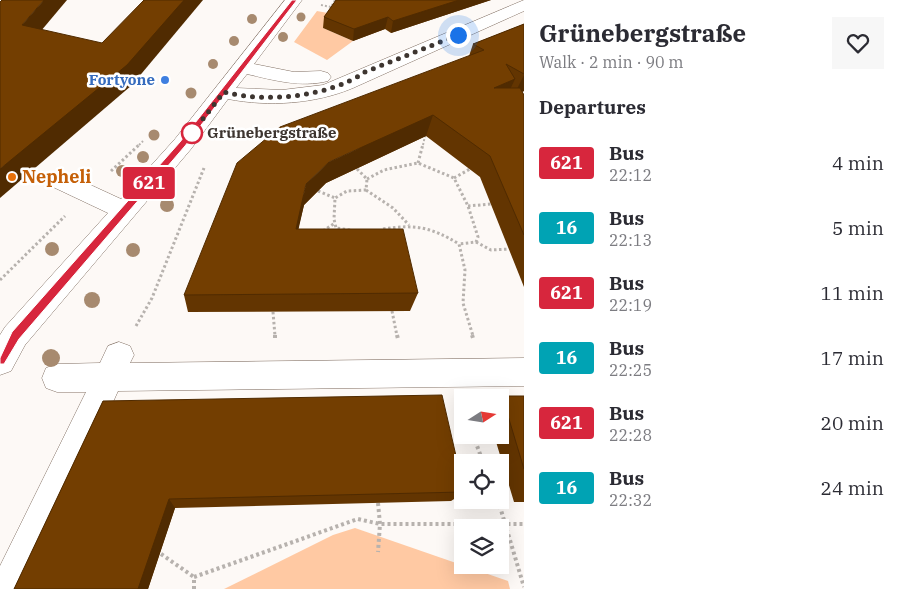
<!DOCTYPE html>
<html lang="en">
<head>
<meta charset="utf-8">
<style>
  body { margin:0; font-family:"IBM Plex Serif",serif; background:#f7f7f7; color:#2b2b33; height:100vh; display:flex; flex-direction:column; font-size:19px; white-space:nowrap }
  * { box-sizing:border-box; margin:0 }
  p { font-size:16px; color:#7c7c81 }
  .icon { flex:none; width:28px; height:28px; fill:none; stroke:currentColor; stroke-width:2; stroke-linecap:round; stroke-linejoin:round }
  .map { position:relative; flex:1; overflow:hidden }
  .details { display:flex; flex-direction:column; background:#fff; width:375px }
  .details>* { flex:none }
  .badge { padding:0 10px; border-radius:4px; font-size:18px; line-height:32px }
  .needle { width:32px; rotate:78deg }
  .controls { position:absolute; left:454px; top:389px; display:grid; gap:10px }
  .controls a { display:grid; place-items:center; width:55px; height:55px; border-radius:0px; background:#fff; box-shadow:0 5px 20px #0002; font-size:25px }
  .you { position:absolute; width:25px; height:25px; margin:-12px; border:4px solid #fff; border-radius:50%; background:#1a73e8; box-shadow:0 0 0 8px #1a73e833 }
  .map>.badge { position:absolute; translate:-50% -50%; box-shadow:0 0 0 2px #fff }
  h2 { padding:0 15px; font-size:19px; line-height:45px }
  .round { display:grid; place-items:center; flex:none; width:52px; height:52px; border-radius:0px; background:#f7f7f7 }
  .summary { display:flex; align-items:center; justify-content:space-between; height:85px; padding:0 15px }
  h1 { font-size:24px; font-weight:800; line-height:38px }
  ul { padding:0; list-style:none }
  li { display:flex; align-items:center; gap:15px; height:65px; padding:0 15px }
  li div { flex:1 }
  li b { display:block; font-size:19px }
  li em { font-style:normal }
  li .badge { min-width:55px; font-weight:700; text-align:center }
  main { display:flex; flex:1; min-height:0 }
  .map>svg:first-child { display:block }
  .green { fill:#ffc9a3 }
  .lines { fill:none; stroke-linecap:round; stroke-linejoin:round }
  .minor-casing { stroke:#837165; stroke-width:1 }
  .path-far2 { stroke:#b7b2ae; stroke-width:2; stroke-dasharray:2 2; stroke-linecap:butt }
  .path-far1 { stroke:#b7b2ae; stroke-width:3; stroke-dasharray:2.5 2.5; stroke-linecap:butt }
  .path { stroke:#b7b2ae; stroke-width:4; stroke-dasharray:3 3; stroke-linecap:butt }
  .minor { fill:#fff; fill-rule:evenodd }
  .tree { fill:#a78a6f }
  .wall { fill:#633501 }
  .shaded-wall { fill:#502b01 }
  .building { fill:#733e01; stroke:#502b01 }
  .line { fill:#d7263d; stroke:#fff }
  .walk { stroke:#3d3530; stroke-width:5; stroke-dasharray:0 9 }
  .shop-dot { fill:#3f7fe0; stroke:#fff; stroke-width:2 }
  .stop-dot { fill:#fff; stroke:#d7263d; stroke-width:2.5 }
  .food-dot { fill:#e8710a; stroke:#fff; stroke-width:2 }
  .labels { text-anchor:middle; stroke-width:5; stroke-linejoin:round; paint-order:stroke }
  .far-shop-label { font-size:15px; font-weight:bold; fill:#366cbe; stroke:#fff; text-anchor:end }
  .far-stop-label { font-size:15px; font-weight:bold; fill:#3d3530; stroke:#fff; text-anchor:start }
  .food-label { font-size:18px; font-weight:bold; fill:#c56008; stroke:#fff; text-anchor:start }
</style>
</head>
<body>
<main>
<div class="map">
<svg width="524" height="589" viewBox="0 0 524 589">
  <rect width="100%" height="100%" fill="#fdf9f6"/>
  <g class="green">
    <polygon points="317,11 333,14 323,28 353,41 327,60 294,42"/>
    <polygon points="355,528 508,581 510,589 224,589 333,535"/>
  </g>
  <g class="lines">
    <defs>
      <g id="minor">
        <path d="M 285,0 L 302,0 L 254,64 L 294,72 L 321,71 L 328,73 L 331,77 L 328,81 C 301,88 273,80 247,74 L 236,88 L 282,90 L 323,85 L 524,0 L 524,11 L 353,88 C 315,104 269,107 228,99 L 191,149 L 25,345 L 11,371 L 0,375 L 0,335 L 5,327 L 108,213 L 53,187 L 49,181 L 53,175 L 61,173 L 69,175 L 121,199 L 175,139 Z"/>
        <polygon points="119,342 130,346 134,355 130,363 524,358 524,386 118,391 29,589 0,589 0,566 86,392 57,392 46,388 42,378 46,368 57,364 100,363 108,346"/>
      </g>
    </defs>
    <use href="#minor" class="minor-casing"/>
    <g class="path-far2">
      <polyline points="321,5 331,7 335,0"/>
      <polyline points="139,145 143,141"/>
      <polyline points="423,145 425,136"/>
    </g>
    <g class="path-far1">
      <polyline points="418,163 423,144"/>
      <polyline points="111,171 140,144"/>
      <polyline points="454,178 470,169"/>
      <polyline points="367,179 384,170 418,163 454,178 468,206 478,237 476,242 459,244"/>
      <polyline points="366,190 393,208 409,225"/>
      <polyline points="318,191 335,198"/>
      <polyline points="468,206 491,204"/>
      <path d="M 383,229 C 415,224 431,227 459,244 L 465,270 L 463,303 L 473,336"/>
      <polyline points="350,230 336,228 334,219 335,198 347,191 366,190 367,179 356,168"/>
      <polyline points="323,231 335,223"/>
      <polyline points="476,242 491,250 509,249"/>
      <polyline points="0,280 65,216"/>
      <polyline points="392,311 397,336"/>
      <polyline points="273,312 275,336"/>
      <polyline points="136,326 152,298 204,168"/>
    </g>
    <g class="path">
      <polyline points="275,335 275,340"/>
      <polyline points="397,335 398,339"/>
      <polyline points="472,335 473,338"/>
      <polyline points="473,435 483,462"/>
      <polyline points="498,500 524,587"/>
      <polyline points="378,503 380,524 378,552"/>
      <polyline points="161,554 194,577"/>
      <polyline points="194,589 194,577 358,519 380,524 524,524"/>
    </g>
    <use href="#minor" class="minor"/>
  </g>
  <g class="tree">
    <circle cx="301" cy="17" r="4.5"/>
    <circle cx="252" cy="19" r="5"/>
    <circle cx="283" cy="37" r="5"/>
    <circle cx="234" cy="41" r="5"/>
    <circle cx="213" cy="64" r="5"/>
    <circle cx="191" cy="93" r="5.5"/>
    <circle cx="154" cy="135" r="5.5"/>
    <circle cx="143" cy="157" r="6"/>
    <circle cx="122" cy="171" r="6"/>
    <circle cx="167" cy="205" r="7"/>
    <circle cx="52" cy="249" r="7"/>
    <circle cx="133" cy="250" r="7"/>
    <circle cx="92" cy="300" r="8"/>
    <circle cx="51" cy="358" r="9"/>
  </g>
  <g class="wall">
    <polygon points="336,0 491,0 391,33 385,29 353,41 323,28 324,17"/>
    <polygon points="524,24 524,91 522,92 524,95 524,287 480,177 426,136 326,183 304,205 298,229 418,293 410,311 188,312 184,295 469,56 473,44"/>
    <polygon points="502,396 524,396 524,502 514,502 494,435 500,435 500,398"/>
    <polygon points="103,401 462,482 462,494 451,501 175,508 148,589 14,589"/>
  </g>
  <g class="shaded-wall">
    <polygon points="44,0 67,0 30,44 22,25"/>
    <polygon points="184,0 203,0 132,85 0,198 0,169"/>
    <polygon points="459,0 491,0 391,33 393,21"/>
    <polygon points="388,17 385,29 353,41 354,29"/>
    <polygon points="524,75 524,91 514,95"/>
    <polygon points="515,79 505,100 494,88"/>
    <polygon points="433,115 426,136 326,183 304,205 294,249 296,229 306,184 329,162"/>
    <polygon points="169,499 175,508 148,589 138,589"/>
  </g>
  <g class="building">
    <polygon points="2,0 44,0 22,25 102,43 144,0 184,0 127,65 0,169 0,2"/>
    <polygon points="336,0 459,0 393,21 388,17 354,29 324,17"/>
    <polygon points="524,24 524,74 506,64 515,79 494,88 520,88 524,95 524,235 490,156 433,115 329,162 306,184 296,229 403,229 418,293 184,295 237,163 280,127 484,50 473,44"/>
    <polygon points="442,395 462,482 462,492 169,499 138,589 14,589 103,401"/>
    <polygon points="502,396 524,396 524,469"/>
  </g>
  <polygon class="line" points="292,0 297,0 185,146 19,339 4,364 0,364 0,358 12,332 180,142"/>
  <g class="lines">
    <path class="walk" d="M 192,133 L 224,92 C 266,103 329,97 365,72 L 458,35"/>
  </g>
  <circle class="shop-dot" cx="165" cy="80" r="5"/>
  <circle class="stop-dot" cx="192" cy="133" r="10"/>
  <circle class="food-dot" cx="12" cy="177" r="5"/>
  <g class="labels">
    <g class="far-shop-label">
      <text x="155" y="85">Fortyone</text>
    </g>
    <g class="far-stop-label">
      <text x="207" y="138">Grünebergstraße</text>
    </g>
    <g class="food-label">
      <text x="22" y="183">Nepheli</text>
    </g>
  </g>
</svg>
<div class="controls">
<a><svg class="needle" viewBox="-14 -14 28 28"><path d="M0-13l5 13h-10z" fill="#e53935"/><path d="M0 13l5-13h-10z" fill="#7c7c81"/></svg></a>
<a><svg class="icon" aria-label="locate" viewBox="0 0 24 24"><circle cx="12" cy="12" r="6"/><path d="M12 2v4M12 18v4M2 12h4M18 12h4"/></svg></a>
<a><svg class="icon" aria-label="layers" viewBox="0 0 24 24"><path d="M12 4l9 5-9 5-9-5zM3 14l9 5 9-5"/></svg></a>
</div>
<div class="you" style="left:458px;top:35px"></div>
<b class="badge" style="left:149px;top:183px;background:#d7263d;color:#fff">621</b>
</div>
<section class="details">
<div class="summary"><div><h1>Grünebergstraße</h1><p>Walk · 2 min · 90 m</p></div><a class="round"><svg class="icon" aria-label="heart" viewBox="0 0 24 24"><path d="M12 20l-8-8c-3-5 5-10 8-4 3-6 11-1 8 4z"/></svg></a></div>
<h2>Departures</h2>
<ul>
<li><span class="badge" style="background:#d7263d;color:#fff">621</span><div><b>Bus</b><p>22:12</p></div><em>4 min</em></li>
<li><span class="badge" style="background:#00a3b4;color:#fff">16</span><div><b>Bus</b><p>22:13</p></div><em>5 min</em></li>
<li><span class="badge" style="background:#d7263d;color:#fff">621</span><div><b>Bus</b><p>22:19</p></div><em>11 min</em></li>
<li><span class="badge" style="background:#00a3b4;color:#fff">16</span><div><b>Bus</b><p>22:25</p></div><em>17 min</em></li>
<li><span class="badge" style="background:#d7263d;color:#fff">621</span><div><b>Bus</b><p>22:28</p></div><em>20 min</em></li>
<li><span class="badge" style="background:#00a3b4;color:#fff">16</span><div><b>Bus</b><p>22:32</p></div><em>24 min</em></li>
</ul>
</section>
</main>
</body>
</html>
